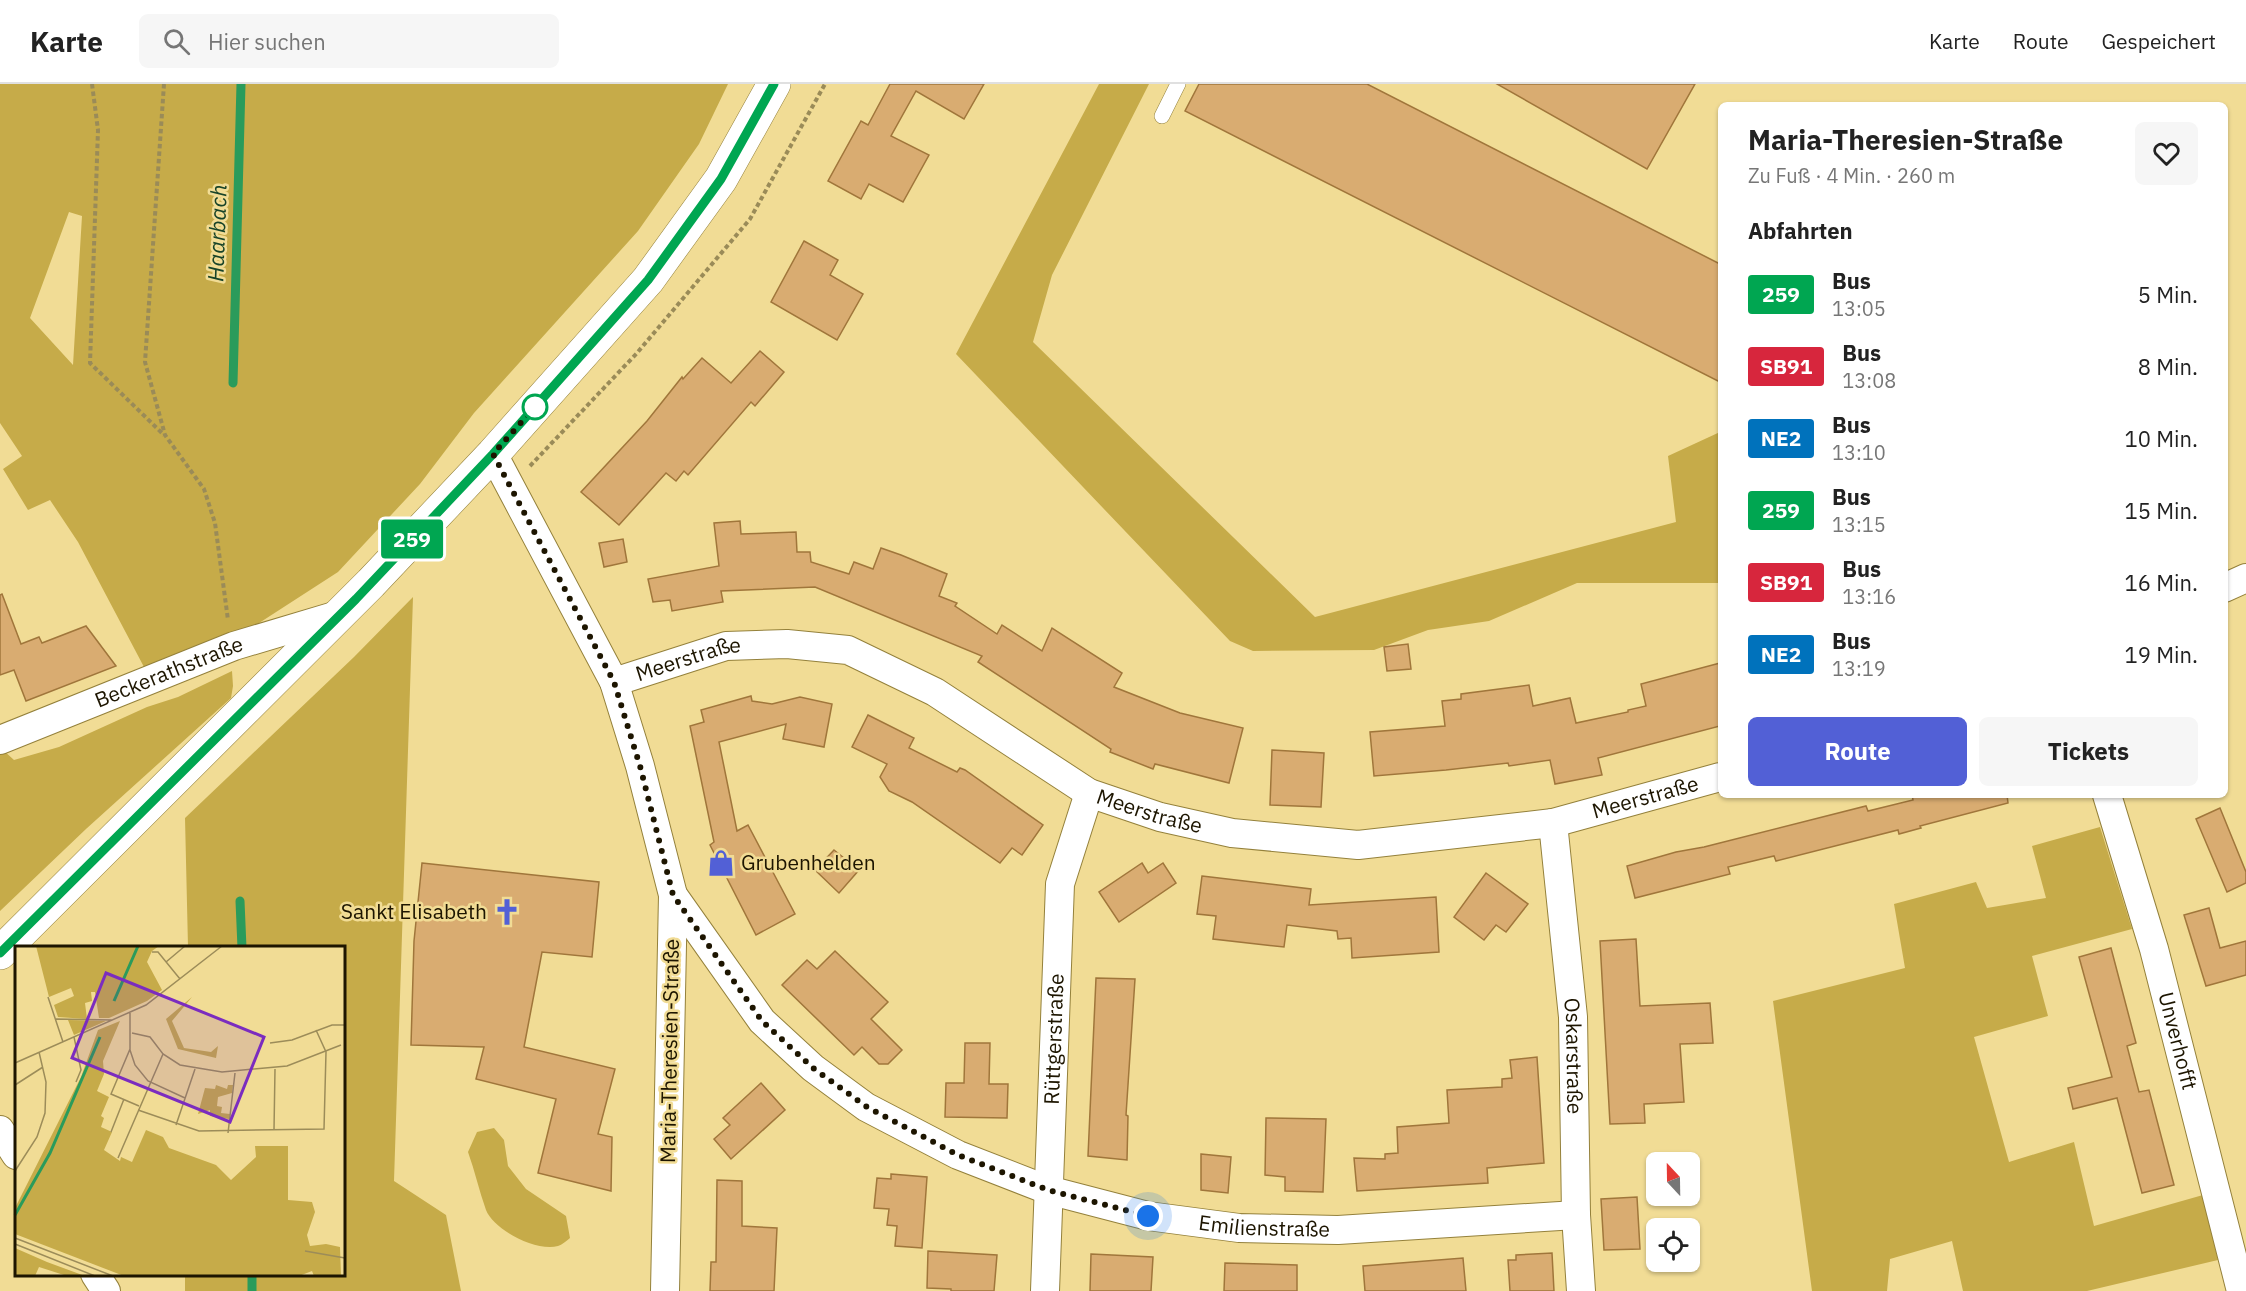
<!DOCTYPE html>
<html lang="de">
<head>
<meta charset="utf-8">
<style>
  body { margin:0; font-family:"IBM Plex Sans",sans-serif; background:#f6f6f6; color:#222; height:100vh; display:flex; flex-direction:column; font-size:22px; white-space:nowrap }
  * { box-sizing:border-box; margin:0 }
  p { font-size:20px; color:#767676 }
  .icon { flex:none; width:33px; height:33px; fill:none; stroke:currentColor; stroke-width:2; stroke-linecap:round; stroke-linejoin:round }
  .map { position:relative; flex:1; overflow:hidden }
  .side { position:absolute; left:1718px; top:18px; width:510px; height:696px; display:flex; flex-direction:column; background:#fff; border-radius:9px; box-shadow:0 2px 4px #0004 }
  .side>* { flex:none }
  .badge { padding:0 12px; border-radius:4px; font-size:21px; line-height:39px }
  .needle { width:39px; rotate:338deg }
  .buttons { position:absolute; left:1646px; top:1068px; display:grid; gap:12px }
  .buttons a { display:grid; place-items:center; width:54px; height:54px; border-radius:9px; background:#fff; box-shadow:0 2px 4px #0004; font-size:30px }
  .you { position:absolute; width:30px; height:30px; margin:-15px; border:4px solid #fff; border-radius:50%; background:#1a73e8; box-shadow:0 0 0 9px #1a73e833 }
  .map>.badge { position:absolute; translate:-50% -50%; box-shadow:0 0 0 3px #fff }
  h2 { padding:0 30px; font-size:22px; line-height:54px }
  .round { display:grid; place-items:center; flex:none; width:63px; height:63px; border-radius:9px; background:#f6f6f6 }
  .overview { display:flex; align-items:center; justify-content:space-between; height:102px; padding:0 30px }
  h1 { font-size:28px; font-weight:800; line-height:45px }
  .cta { display:flex; gap:12px; margin-top:auto; padding:12px 30px }
  .cta a { flex:1; height:69px; border-radius:9px; background:#5260d6; color:#fff; font-size:24px; font-weight:800; line-height:69px; text-align:center }
  .cta a+a { background:#f6f6f6; color:#222 }
  ul { padding:0; list-style:none }
  li { display:flex; align-items:center; gap:18px; height:72px; padding:0 30px }
  li div { flex:1 }
  li b { display:block; font-size:22px }
  li em { font-style:normal }
  li .badge { min-width:66px; font-weight:700; text-align:center }
  header { display:flex; align-items:center; gap:36px; box-sizing:border-box; height:84px; padding:0 30px; background:#fff; border-bottom:2px solid #e0e0e0 }
  header strong { font-size:28px }
  nav { display:flex; gap:33px; margin-inline-start:auto; font-size:21px }
  .search { width:420px; height:54px; background:#f6f6f6; display:flex; align-items:center; gap:15px; box-sizing:border-box; padding:0 21px; border-radius:9px; color:#767676; font-size:22px }
  .map>svg:first-child { display:block }
  .green { fill:#c6ab49; fill-rule:evenodd }
  .lines { fill:none; stroke-linecap:round; stroke-linejoin:round }
  .stream { stroke:#2a9b5b; stroke-width:9 }
  .building { fill:#d9ac71; stroke:#a0763b; stroke-width:1.5 }
  .service-casing { stroke:#94813b; stroke-width:16 }
  .minor-casing { stroke:#94813b; stroke-width:30 }
  .secondary-casing { stroke:#94813b; stroke-width:34 }
  .path { stroke:#9a8b58; stroke-width:4; stroke-dasharray:4.5 3; stroke-linecap:butt }
  .service { stroke:#fff; stroke-width:15 }
  .minor { stroke:#fff; stroke-width:28 }
  .secondary { stroke:#fff; stroke-width:33 }
  .line-casing { stroke:#fff; stroke-width:14 }
  .line { stroke:#00a651; stroke-width:9 }
  .walk { stroke:#1d1500; stroke-width:6; stroke-dasharray:0 10.8 }
  .stop-dot { fill:#fff; stroke:#00a651; stroke-width:3 }
  .labels { text-anchor:middle; stroke-width:5; stroke-linejoin:round; paint-order:stroke }
  .street-label { font-size:21px; fill:#1d1500; stroke:#f1dc95 }
  .poi-label { font-size:21px; fill:#1d1500; stroke:#f1dc95; text-anchor:start }
  .water-label { font-size:22px; font-style:italic; fill:#174328; stroke:#f1dc95 }
  .inset-river { fill:none; stroke:#2a9b5b; stroke-width:3 }
  .inset-road { fill:none; stroke:#9c8c59; stroke-width:1.5 }
  .view { fill:#7b2cbf; fill-opacity:0.15; stroke:#7b2cbf; stroke-width:3 }
  .inset-edge { fill:none; stroke:#1d1500; stroke-width:3 }
</style>
</head>
<body>
<header>
<strong>Karte</strong>
<div class="search"><svg class="icon" aria-label="search" viewBox="0 0 24 24"><circle cx="10" cy="10" r="6"/><path d="M15 15l6 6"/></svg>Hier suchen</div>
<nav><a>Karte</a><a>Route</a><a>Gespeichert</a></nav>
</header>
<div class="map">
<svg width="2246" height="1207" viewBox="0 0 2246 1207">
  <rect width="100%" height="100%" fill="#f1dc95"/>
  <g class="green">
    <path d="M 0,0 L 728,0 L 699,60 L 638,147 L 474,329 L 420,400 L 338,488 L 256,541 L 144,583 L 78,458 L 50,416 L 28,426 L 3,385 L 22,372 L 0,339 ZM 69,128 L 82,132 L 73,281 L 30,234 Z"/>
    <polygon points="1099,0 1149,0 1052,191 1033,258 1315,533 1676,438 1668,372 1720,348 1720,499 1577,499 1489,537 1428,546 1374,566 1253,567 1230,557 956,270"/>
    <polygon points="413,513 394,1097 446,1131 461,1207 185,1207 185,1191 344,1190 344,864 188,863 185,734 354,573"/>
    <polygon points="232,587 233,602 231,614 86,745 0,827 0,667 3,666 14,676 59,663 147,623 178,613"/>
    <polygon points="2100,743 2132,845 2032,872 2048,932 1974,953 2009,1078 2074,1058 2094,1142 2203,1111 2218,1176 2087,1207 1963,1207 1952,1157 1890,1175 1887,1207 1812,1207 1773,917 1905,884 1894,820 1976,798 1987,824 2046,814 2032,762"/>
    <path d="M 494,1044 L 504,1056 L 508,1082 L 526,1105 L 566,1132 L 570,1154 C 566,1157 562,1161 558,1162 C 536,1168 494,1146 486,1126 C 479,1107 475,1087 468,1068 L 477,1048 Z"/>
  </g>
  <g class="lines">
    <g class="stream">
      <polyline points="233,299 241,0"/>
      <polyline points="240,817 242,864"/>
      <polyline points="252,1190 252,1207"/>
    </g>
  </g>
  <g class="building">
    <polygon points="890,0 984,0 964,35 916,7 891,52 929,71 903,118 869,100 861,115 828,97 861,37 868,41"/>
    <polygon points="1199,0 1367,0 1720,180 1720,298 1185,27"/>
    <polygon points="1497,0 1695,0 1647,85"/>
    <polygon points="804,157 838,176 830,191 863,210 837,256 771,218"/>
    <polygon points="760,267 784,288 755,322 751,318 688,391 684,387 676,397 666,389 619,441 581,408 647,337 682,293 683,295 702,274 731,299"/>
    <polygon points="740,437 741,450 796,448 797,468 810,468 811,478 849,490 854,478 873,485 881,464 901,471 947,490 939,512 957,519 955,522 997,550 1002,541 1042,567 1052,544 1122,589 1114,603 1180,629 1243,644 1229,699 1155,680 1153,685 1110,668 1111,665 978,578 982,572 815,503 721,507 723,518 672,527 670,516 653,518 648,495 719,482 714,439"/>
    <polygon points="623,455 627,478 604,483 599,459"/>
    <polygon points="2,510 21,560 39,553 42,559 86,542 116,582 26,617 14,586 0,591 0,511"/>
    <polygon points="1408,560 1411,585 1387,587 1384,563"/>
    <polygon points="1720,579 1720,642 1598,674 1602,691 1555,700 1550,676 1509,682 1508,679 1446,686 1374,692 1370,648 1445,642 1442,617 1461,615 1461,610 1529,601 1533,622 1570,614 1576,639 1628,628 1628,626 1646,622 1641,600"/>
    <polygon points="751,612 752,617 772,620 800,613 832,620 824,663 783,655 786,640 719,658 737,747 748,741 795,830 756,851 710,761 714,758 690,642 704,638 701,626"/>
    <polygon points="868,631 914,654 909,664 957,688 960,684 965,686 1043,741 1022,771 1012,764 1000,779 912,718 889,707 880,693 887,680 852,663"/>
    <polygon points="1272,666 1324,669 1321,723 1270,721"/>
    <polygon points="1912,711 2007,711 2008,719 1920,742 1921,744 1899,750 1898,746 1776,777 1774,772 1728,783 1730,790 1635,814 1627,782 1676,768 1704,763 1866,722 1868,727 1913,716"/>
    <polygon points="2220,724 2246,788 2246,799 2227,808 2196,735"/>
    <polygon points="834,766 859,786 839,809 815,786"/>
    <polygon points="422,779 599,798 592,873 542,868 524,963 615,985 598,1050 612,1053 611,1107 538,1089 556,1015 476,995 484,963 411,961 414,857"/>
    <polygon points="1142,779 1148,789 1163,779 1176,799 1119,838 1099,808"/>
    <polygon points="1486,789 1528,820 1506,848 1496,841 1484,856 1454,833"/>
    <polygon points="1202,792 1311,805 1309,821 1436,813 1439,868 1352,874 1351,854 1338,855 1337,847 1287,841 1284,863 1213,855 1216,832 1197,830"/>
    <polygon points="2209,824 2220,864 2246,857 2246,891 2206,902 2184,831"/>
    <polygon points="1636,855 1640,922 1710,919 1713,959 1680,960 1684,1018 1644,1020 1645,1039 1610,1040 1600,857"/>
    <polygon points="2111,864 2136,959 2127,962 2139,1008 2149,1006 2174,1101 2142,1109 2117,1014 2073,1025 2068,1004 2112,993 2079,873"/>
    <polygon points="835,867 888,918 871,935 902,966 888,980 879,980 862,963 854,971 782,901 807,876 817,885"/>
    <polygon points="1096,894 1135,895 1126,1031 1128,1032 1127,1076 1088,1072"/>
    <polygon points="965,959 990,959 989,1000 1008,1000 1007,1034 945,1033 946,999 964,999"/>
    <polygon points="1537,973 1544,1079 1487,1084 1488,1099 1357,1107 1354,1074 1385,1075 1385,1070 1398,1069 1397,1043 1449,1039 1447,1006 1502,1003 1502,995 1512,994 1510,976"/>
    <polygon points="761,999 785,1026 731,1075 714,1055 730,1041 723,1034"/>
    <polygon points="1266,1034 1326,1035 1323,1108 1285,1107 1285,1093 1265,1091"/>
    <polygon points="1201,1070 1231,1073 1228,1109 1201,1106"/>
    <polygon points="891,1090 927,1093 922,1164 895,1162 897,1142 887,1141 889,1125 874,1124 877,1094 891,1095"/>
    <polygon points="717,1096 742,1097 742,1142 777,1144 774,1207 710,1207 711,1178 716,1178"/>
    <polygon points="1637,1113 1640,1165 1604,1166 1601,1115"/>
    <polygon points="928,1167 997,1171 994,1207 951,1207 951,1205 927,1204"/>
    <polygon points="1552,1169 1554,1207 1510,1207 1508,1176 1516,1176 1516,1171"/>
    <polygon points="1091,1170 1153,1173 1151,1207 1090,1207"/>
    <polygon points="1463,1174 1466,1207 1365,1207 1363,1182"/>
    <polygon points="1225,1179 1297,1181 1297,1207 1224,1207"/>
  </g>
  <g class="lines">
    <defs>
      <polyline id="service" points="1162,32 1178,0"/>
      <g id="minor">
        <polyline points="493,370 614,598 640,682 673,811 665,1207"/>
        <polyline points="2224,504 2246,494"/>
        <path id="s1" d="M 614,598 L 726,562 L 787,560 L 848,566 L 935,608 L 1089,709 L 1160,733 L 1232,749 L 1358,761 L 1553,739 L 1720,693"/>
        <path id="s2" d="M 0,656 L 234,562 L 341,530"/>
        <path id="s3" d="M 2107,711 L 2154,865 L 2241,1207"/>
        <path id="s4" d="M 1553,739 L 1573,933 L 1576,1131 L 1581,1207"/>
        <path id="s5" d="M 673,811 L 762,937 L 813,984 L 866,1023 L 958,1071 L 1048,1106 L 1148,1132 L 1239,1144 L 1338,1146 L 1576,1131"/>
        <polyline points="0,1046 16,1071"/>
        <polyline points="95,1190 106,1207"/>
        <path id="s6" d="M 1045,1207 L 1060,800 L 1089,709"/>
      </g>
      <polyline id="secondary" points="0,869 371,499 493,370 648,196 721,95 774,0"/>
    </defs>
    <use href="#service" class="service-casing"/>
    <use href="#minor" class="minor-casing"/>
    <use href="#secondary" class="secondary-casing"/>
    <g class="path">
      <polyline points="92,0 98,46 90,279 164,351"/>
      <polyline points="164,0 145,278 165,351 204,405 215,439 228,536"/>
      <polyline points="530,382 637,269 750,135 825,0"/>
    </g>
    <use href="#service" class="service"/>
    <use href="#minor" class="minor"/>
    <use href="#secondary" class="secondary"/>
  </g>
  <g class="lines">
    <defs>
      <polyline id="line" points="0,869 356,515 493,370 648,196 721,95 774,0"/>
    </defs>
    <use href="#line" class="line-casing"/>
    <use href="#line" class="line"/>
    <polyline class="walk" points="535,323 493,370 614,598 640,682 673,811 762,937 813,984 867,1023 958,1071 1048,1106 1148,1132"/>
  </g>
  <defs>
    <symbol id="shop-bare" viewBox="-9 -9 18 18"><path d="M-5-2.5h2.3a2.7 3.5 0 0 1 5.4 0H5L5.5 6h-11ZM-1.5-2.5h3a1.5 2.3 0 0 0-3 0Z" fill="#5260d6" stroke="#f1dc95" stroke-width="2.5" paint-order="stroke"/></symbol>
    <symbol id="church-bare" viewBox="-9 -9 18 18"><path d="M-1.2-6h2.4v3.5h3.3v2.4h-3.3V6h-2.4V-.1h-3.3v-2.4h3.3Z" fill="#5260d6" stroke="#f1dc95" stroke-width="2.5" paint-order="stroke"/></symbol>
  </defs>
  <g fill-rule="evenodd">
    <use href="#shop-bare" x="702" y="760" width="38" height="38"/>
    <use href="#church-bare" x="488" y="809" width="38" height="38"/>
  </g>
  <circle class="stop-dot" cx="535" cy="323" r="12"/>
  <g class="labels">
    <g class="street-label">
      <text dy="7" stroke="none"><textPath href="#s1" startOffset="78">Meerstraße</textPath></text>
      <text dy="7" stroke="none"><textPath href="#s2" startOffset="182">Beckerathstraße</textPath></text>
      <text dy="7" stroke="none"><textPath href="#s1" startOffset="1088">Meerstraße</textPath></text>
      <text dy="7" stroke="none"><textPath href="#s1" startOffset="584">Meerstraße</textPath></text>
      <text dy="7" stroke="none"><textPath href="#s6" startOffset="252">Rüttgerstraße</textPath></text>
      <text dy="7" stroke="none"><textPath href="#s3" startOffset="256">Unverhofft</textPath></text>
      <text transform="translate(670 967) rotate(-89)" y="7">Maria-Theresien-Straße</text>
      <text dy="7" stroke="none"><textPath href="#s4" startOffset="234">Oskarstraße</textPath></text>
      <text dy="7" stroke="none"><textPath href="#s5" startOffset="710">Emilienstraße</textPath></text>
    </g>
    <g class="poi-label">
      <text x="741" y="786">Grubenhelden</text>
      <text x="487" y="835" text-anchor="end">Sankt Elisabeth</text>
    </g>
    <g class="water-label">
      <text transform="translate(217 149) rotate(-88)" y="8">Haarbach</text>
    </g>
  </g>
  <g transform="translate(15 862)">
    <rect width="330" height="330" fill="#f1dc95"/>
    <path d="M 21,0 L 144,0 L 137,5 L 132,16 L 147,44 L 132,55 L 94,72 L 84,72 L 80,46 L 76,46 L 77,55 L 70,57 L 72,73 L 43,71 L 39,59 L 59,50 L 56,42 L 34,51 ZM 177,51 L 157,75 L 169,102 L 196,106 L 203,100 L 201,112 L 163,103 L 151,73 ZM 53,74 L 91,75 L 59,89 ZM 105,75 L 88,115 L 89,128 L 82,145 L 94,151 L 86,170 L 89,172 L 86,181 L 97,186 L 89,204 L 105,215 L 106,211 L 117,216 L 131,184 L 148,191 L 154,202 L 201,219 L 216,234 L 241,211 L 240,200 L 273,200 L 273,254 L 297,256 L 300,266 L 292,289 L 295,300 L 311,298 L 325,301 L 326,330 L 299,330 L 297,325 L 284,330 L 109,330 L 0,288 L 0,262 L 66,131 L 83,84 ZM 201,139 L 212,143 L 213,139 L 218,139 L 217,147 L 203,151 L 202,160 L 207,161 L 206,167 L 215,168 L 214,173 L 195,170 L 195,164 L 183,168 L 190,142 L 200,143 ZM 0,302 L 32,316 L 70,330 L 52,330 L 24,321 L 20,330 L 0,330 Z" fill="#c6ab49"/>
    <path class="inset-river" d="M 99,55 L 123,0M 0,269 L 35,207 L 85,91"/>
    <path class="inset-road" d="M 137,6 L 143,6 L 165,33M 151,16 L 170,0M 33,51 L 48,96M 115,67 L 115,103 L 96,148 L 124,160M 41,73 L 97,74M 117,87 L 135,91 L 148,108 L 165,119 L 207,126 L 272,120 L 326,99M 59,91 L 66,124 L 61,136M 255,97 L 277,94 L 317,79 L 330,79M 330,100 L 330,285M 115,104 L 120,119 L 133,135 L 170,152M 0,117 L 131,59 L 207,0M 0,139 L 28,121M 123,164 L 184,185 L 309,183 L 311,106 L 301,84M 161,179 L 180,123M 259,184 L 260,123M 96,186 L 109,153M 213,187 L 220,127M 103,212 L 148,108M 0,225 L 22,191 L 30,167 L 31,136 L 24,106M 0,292 L 98,330M 0,298 L 80,330M 290,305 L 330,312M 330,330 L 330,290"/>
    <path class="view" d="M 91,27 L 249,91 L 215,176 L 57,112 Z"/>
    <rect width="330" height="330" class="inset-edge"/>
  </g>
</svg>
<div class="buttons">
<a><svg class="needle" viewBox="-14 -14 28 28"><path d="M0-13l5 13h-10z" fill="#e53935"/><path d="M0 13l5-13h-10z" fill="#767676"/></svg></a>
<a><svg class="icon" aria-label="locate" viewBox="0 0 24 24"><circle cx="12" cy="12" r="6"/><path d="M12 2v4M12 18v4M2 12h4M18 12h4"/></svg></a>
</div>
<div class="you" style="left:1148px;top:1132px"></div>
<b class="badge" style="left:412px;top:455px;background:#00a651;color:#fff">259</b>
<section class="side">
<div class="overview"><div><h1>Maria-Theresien-Straße</h1><p>Zu Fuß · 4 Min. · 260 m</p></div><a class="round"><svg class="icon" aria-label="heart" viewBox="0 0 24 24"><path d="M12 20l-8-8c-3-5 5-10 8-4 3-6 11-1 8 4z"/></svg></a></div>
<h2>Abfahrten</h2>
<ul>
<li><span class="badge" style="background:#00a651;color:#fff">259</span><div><b>Bus</b><p>13:05</p></div><em>5 Min.</em></li>
<li><span class="badge" style="background:#d7263d;color:#fff">SB91</span><div><b>Bus</b><p>13:08</p></div><em>8 Min.</em></li>
<li><span class="badge" style="background:#0072bc;color:#fff">NE2</span><div><b>Bus</b><p>13:10</p></div><em>10 Min.</em></li>
<li><span class="badge" style="background:#00a651;color:#fff">259</span><div><b>Bus</b><p>13:15</p></div><em>15 Min.</em></li>
<li><span class="badge" style="background:#d7263d;color:#fff">SB91</span><div><b>Bus</b><p>13:16</p></div><em>16 Min.</em></li>
<li><span class="badge" style="background:#0072bc;color:#fff">NE2</span><div><b>Bus</b><p>13:19</p></div><em>19 Min.</em></li>
</ul>
<div class="cta"><a>Route</a><a>Tickets</a></div>
</section>
</div>
</body>
</html>
